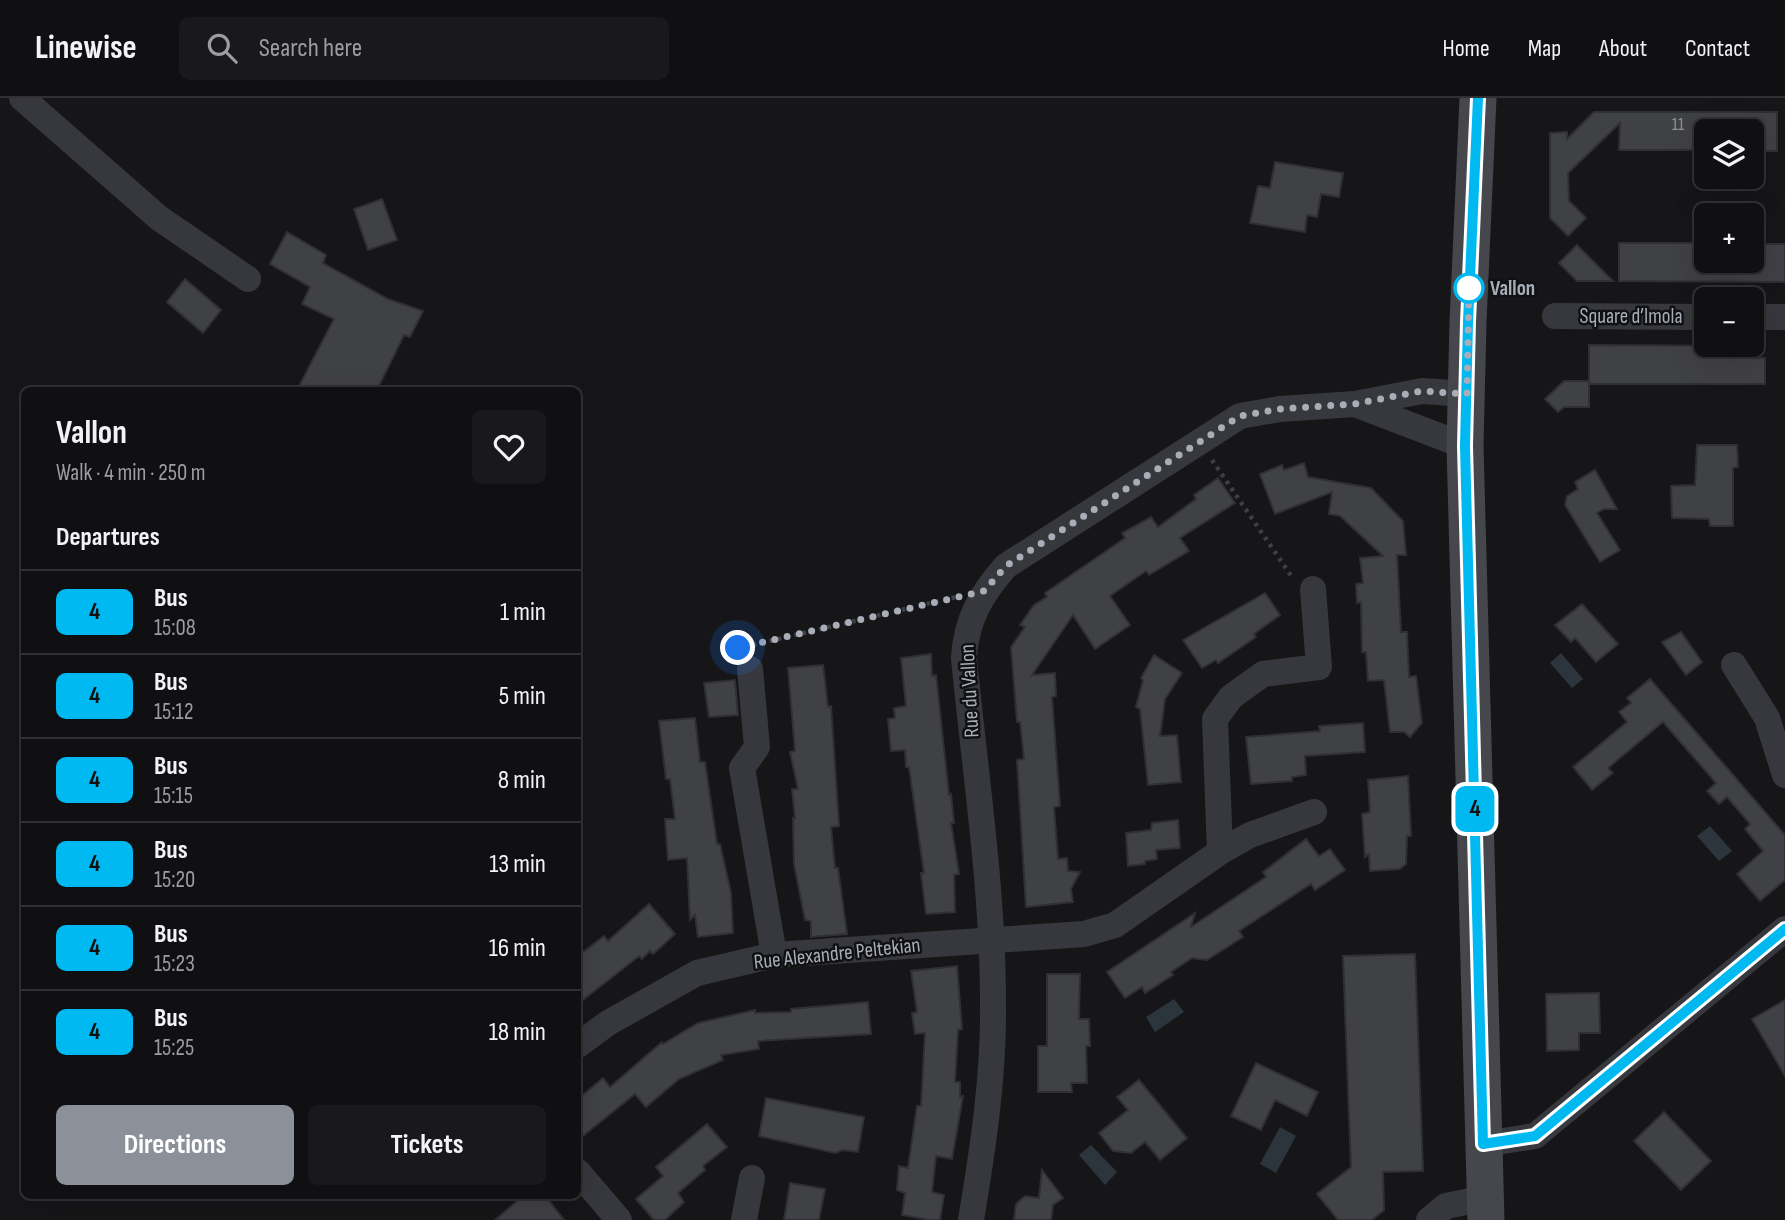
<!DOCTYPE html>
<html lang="en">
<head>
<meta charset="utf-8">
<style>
  body { margin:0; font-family:"Sofia Sans Condensed",sans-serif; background:#19191b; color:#f1f3f6; height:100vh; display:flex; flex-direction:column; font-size:26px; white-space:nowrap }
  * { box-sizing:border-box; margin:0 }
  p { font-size:23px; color:#9c9d9f }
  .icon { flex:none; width:38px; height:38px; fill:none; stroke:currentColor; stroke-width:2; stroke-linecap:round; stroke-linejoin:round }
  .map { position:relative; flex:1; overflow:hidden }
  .side { position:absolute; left:21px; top:289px; width:560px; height:812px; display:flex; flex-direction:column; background:#101012; border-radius:10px; box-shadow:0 7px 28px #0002,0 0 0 2px #303032 }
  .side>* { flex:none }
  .badge { padding:0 14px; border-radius:10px; font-size:24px; line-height:46px }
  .fabs { position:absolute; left:1694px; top:21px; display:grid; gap:14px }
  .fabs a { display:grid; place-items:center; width:70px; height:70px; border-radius:10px; background:#101012; box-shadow:0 7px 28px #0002,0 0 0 2px #303032; font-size:35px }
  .you { position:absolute; width:35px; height:35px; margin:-18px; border:5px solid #fff; border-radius:50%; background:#1a73e8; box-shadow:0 0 0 10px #1a73e833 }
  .map>.badge { position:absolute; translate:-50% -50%; box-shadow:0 0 0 4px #fff }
  h2 { padding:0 35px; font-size:26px; line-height:63px }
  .round { display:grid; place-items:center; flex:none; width:74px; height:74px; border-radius:10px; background:#19191b }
  .head { display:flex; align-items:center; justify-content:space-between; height:119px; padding:0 35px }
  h1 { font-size:33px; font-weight:700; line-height:52px }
  .action { display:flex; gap:14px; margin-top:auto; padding:14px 35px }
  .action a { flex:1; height:80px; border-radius:10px; background:#8c9099; color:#fff; font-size:28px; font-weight:700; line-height:80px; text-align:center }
  .action a+a { background:#19191b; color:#f1f3f6 }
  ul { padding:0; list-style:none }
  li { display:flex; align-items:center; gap:21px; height:84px; padding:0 35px; border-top:2px solid #303032 }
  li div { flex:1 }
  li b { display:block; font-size:26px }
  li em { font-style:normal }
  li .badge { min-width:77px; font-weight:700; text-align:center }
  header { display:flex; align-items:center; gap:42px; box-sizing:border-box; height:98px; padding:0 35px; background:#101012; border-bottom:2px solid #303032 }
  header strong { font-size:33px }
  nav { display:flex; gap:38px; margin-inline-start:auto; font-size:24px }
  .search { width:490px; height:63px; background:#19191b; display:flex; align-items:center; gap:18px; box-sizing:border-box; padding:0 24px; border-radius:10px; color:#9c9d9f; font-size:26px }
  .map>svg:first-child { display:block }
  .water { fill:#2c353c }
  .building { fill:#404145; stroke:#303034; stroke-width:2 }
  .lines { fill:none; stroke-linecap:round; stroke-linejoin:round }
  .path { stroke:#3d3f44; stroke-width:4.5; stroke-dasharray:3.5 5; stroke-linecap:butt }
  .street { stroke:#37383d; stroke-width:26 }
  .secondary { stroke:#45474d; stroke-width:37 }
  .line-casing { stroke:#fff; stroke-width:16 }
  .line { stroke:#00b9f1; stroke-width:10 }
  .walk { stroke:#a8adb8; stroke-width:7; stroke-dasharray:0 12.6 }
  .stop-dot { fill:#fff; stroke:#00b9f1; stroke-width:3.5 }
  .labels { text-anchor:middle; stroke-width:5; stroke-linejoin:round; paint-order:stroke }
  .number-label { font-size:18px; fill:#8e929b }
  .stop-label { font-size:21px; font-weight:bold; fill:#a8adb8; stroke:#111113; text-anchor:start }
  .street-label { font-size:21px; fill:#a8adb8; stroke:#111113 }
</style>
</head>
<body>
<header>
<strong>Linewise</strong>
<div class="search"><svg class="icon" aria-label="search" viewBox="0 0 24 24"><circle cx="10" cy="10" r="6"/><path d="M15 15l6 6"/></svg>Search here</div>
<nav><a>Home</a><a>Map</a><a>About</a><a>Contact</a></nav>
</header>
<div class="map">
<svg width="1785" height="1122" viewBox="0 0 1785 1122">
  <rect width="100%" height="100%" fill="#161618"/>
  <g class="water">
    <polygon points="1561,555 1583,581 1572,590 1550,565"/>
    <polygon points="1710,728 1732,753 1719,763 1697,738"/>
    <polygon points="1174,901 1184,914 1155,934 1146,919"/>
    <polygon points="1280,1029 1296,1038 1276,1075 1260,1066"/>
    <polygon points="1091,1047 1117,1074 1105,1087 1079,1057"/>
  </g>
  <g class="building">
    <polygon points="1594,14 1777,14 1777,53 1752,53 1752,33 1706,33 1706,52 1619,52 1620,25 1568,75 1569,103 1586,120 1568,138 1550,120 1550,35 1567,34 1567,41"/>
    <polygon points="1275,64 1343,75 1339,99 1321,96 1317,119 1307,117 1305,134 1250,125 1258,88 1270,90"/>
    <polygon points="382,101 397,142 368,152 354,111"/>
    <polygon points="287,134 326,157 323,165 388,201 423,213 410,239 404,237 377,292 297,292 334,221 302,206 310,189 270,166"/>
    <polygon points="1619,145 1698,145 1698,163 1752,163 1752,146 1785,146 1785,184 1619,183"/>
    <polygon points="1577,147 1613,183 1577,183 1559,165"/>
    <polygon points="185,181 221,212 203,235 167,204"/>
    <polygon points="1589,247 1749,248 1749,260 1765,260 1765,286 1589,286"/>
    <polygon points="1564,283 1589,283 1589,309 1564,309 1558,314 1545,301"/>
    <polygon points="1697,347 1737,347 1738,369 1733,370 1733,428 1710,428 1709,421 1672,420 1671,388 1695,387"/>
    <polygon points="1304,365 1308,379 1371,390 1403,423 1406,457 1397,457 1401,534 1407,534 1409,579 1416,578 1422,625 1410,639 1404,634 1390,634 1384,582 1368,583 1366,554 1362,554 1361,504 1357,505 1356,486 1363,485 1360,460 1383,458 1340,418 1329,416 1332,394 1275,416 1267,395 1260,376 1282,367 1284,372"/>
    <polygon points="1595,372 1617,411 1604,411 1597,415 1620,452 1600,464 1565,407 1567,398 1578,391 1575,384"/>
    <polygon points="1218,380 1235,405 1180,440 1189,453 1149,477 1146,473 1110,498 1130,527 1095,551 1073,517 1032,577 1055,575 1056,598 1052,599 1060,708 1054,709 1058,761 1067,760 1068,773 1080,774 1071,791 1073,804 1026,809 1017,662 1024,661 1020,624 1017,624 1011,549 1025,529 1020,527 1034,507 1047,499 1045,495 1125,440 1122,435 1151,419 1158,429 1196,401 1194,397"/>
    <polygon points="1265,495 1280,517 1254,536 1256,539 1218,565 1216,562 1202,570 1183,542"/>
    <polygon points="1582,506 1618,546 1596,564 1575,540 1571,544 1555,527"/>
    <polygon points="1681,534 1702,564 1686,577 1662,544"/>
    <polygon points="931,556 932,578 936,577 949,697 951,696 954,725 951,725 959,776 954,777 955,814 926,816 921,775 924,775 909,669 906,669 905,652 891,653 888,621 895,620 894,610 906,608 901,560"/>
    <polygon points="1154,557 1182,575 1165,601 1160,638 1177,637 1181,684 1148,687 1140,611 1136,609 1143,582 1141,580"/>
    <polygon points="823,567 828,609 831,608 839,728 831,729 835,770 838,770 847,836 811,839 811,823 805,822 794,766 793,720 795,720 792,691 798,691 790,654 795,653 788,570"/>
    <polygon points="1650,581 1785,737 1785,782 1760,803 1737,776 1763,753 1745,731 1750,726 1727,699 1719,706 1707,693 1716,685 1663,624 1608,670 1613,675 1592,692 1573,669 1627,624 1619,614 1631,605 1627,600"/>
    <polygon points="735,582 738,617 709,619 704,585"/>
    <polygon points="695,620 700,664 705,664 717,746 720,746 731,795 733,835 698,839 695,817 690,822 687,760 668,762 665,721 675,721 670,681 666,681 659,623"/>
    <polygon points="1363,625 1365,654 1305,658 1306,677 1292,679 1292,683 1251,686 1246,639 1320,633 1319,628"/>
    <polygon points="1408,678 1411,738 1407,738 1406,766 1400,771 1370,773 1369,756 1365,759 1362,716 1370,714 1368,682"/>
    <polygon points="1178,722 1180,750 1156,752 1157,761 1145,763 1145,766 1128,768 1126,735 1151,732 1152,725"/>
    <polygon points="1306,741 1319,758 1330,751 1345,772 1315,792 1311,786 1239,833 1243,839 1207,862 1192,860 1171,874 1173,877 1145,895 1142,889 1125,900 1107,874 1195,815 1191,829 1266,779 1263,774"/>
    <polygon points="649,806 675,836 653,856 650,853 642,861 639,858 578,906 578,858 604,838 608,843"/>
    <polygon points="1415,856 1423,1073 1383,1074 1384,1112 1372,1122 1338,1122 1317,1096 1351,1069 1343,858"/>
    <polygon points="957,868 962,931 958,932 955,984 960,984 960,999 963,998 952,1061 936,1058 932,1094 944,1097 940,1122 930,1122 902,1117 905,1095 897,1092 899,1068 908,1070 917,1008 921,1008 925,935 915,936 912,915 917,914 911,873"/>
    <polygon points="1047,876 1080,876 1079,921 1089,921 1090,948 1086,948 1087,985 1071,985 1072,994 1038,994 1038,948 1047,948"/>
    <polygon points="1599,895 1600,935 1579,935 1579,952 1547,953 1546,896"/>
    <polygon points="1785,902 1785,978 1752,921"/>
    <polygon points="868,904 871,936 758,943 759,951 721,957 723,962 679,981 646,1009 635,996 578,1042 578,1001 603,980 610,989 662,944 663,946 698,925 755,912 755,915 791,914 791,911"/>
    <polygon points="1256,965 1318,994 1307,1018 1275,1002 1261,1032 1231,1018"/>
    <polygon points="1139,982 1187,1040 1160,1062 1145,1044 1131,1055 1113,1053 1099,1035 1128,1012 1117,999"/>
    <polygon points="766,1000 864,1019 858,1054 843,1052 835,1055 759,1038"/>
    <polygon points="1664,1014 1711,1063 1681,1092 1634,1043"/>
    <polygon points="707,1026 727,1049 703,1068 705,1072 678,1095 684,1104 665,1122 654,1122 636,1101 663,1078 656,1069"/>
    <polygon points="1042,1072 1063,1100 1053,1107 1051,1122 1014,1122 1016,1106 1025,1098 1039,1100"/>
    <polygon points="790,1085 825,1091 819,1122 784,1122"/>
    <polygon points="524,1097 545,1097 564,1122 495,1122"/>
  </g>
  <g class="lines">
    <g class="path">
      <polyline points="1212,362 1292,479"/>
      <polyline points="753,547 956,499"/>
    </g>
    <g class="street">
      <polyline points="22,0 159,120 248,181"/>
      <polyline points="1555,218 1706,219"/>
      <polyline points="1752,219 1785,219"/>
      <polyline points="1465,348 1355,306 1422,293 1467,296"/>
      <polyline points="1734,567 1767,620 1785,677"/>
      <polyline points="750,571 757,649 742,670 774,857"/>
      <polyline points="1220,754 1215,621 1231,599 1263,576 1319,569 1313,491"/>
      <polyline points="578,947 608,925 697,875 774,857 1084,836 1115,827 1220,754 1250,737 1314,714"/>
      <polyline points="1484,1046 1535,1038 1785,831"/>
      <polyline points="578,1074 619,1122"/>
      <polyline points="744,1122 752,1080"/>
      <path d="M 971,1122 C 983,1050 994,978 993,905 C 993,790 975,675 964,560 C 966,522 981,496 1006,468 L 1240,318 L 1280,311 L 1355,306"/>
      <polyline points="1429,1122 1446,1108 1485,1100"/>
    </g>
    <polyline class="secondary" points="1478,0 1468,224 1465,348 1486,1122"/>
  </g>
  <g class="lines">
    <defs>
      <polyline id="line" points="1478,0 1468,224 1465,348 1483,1046 1535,1038 1785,831"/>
    </defs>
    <use href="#line" class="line-casing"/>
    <use href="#line" class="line"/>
    <polyline class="walk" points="738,550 984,493 1006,468 1240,318 1280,311 1354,306 1422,293 1467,296 1469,190"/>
  </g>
  <circle class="stop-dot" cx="1469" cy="190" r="14"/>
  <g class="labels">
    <g class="number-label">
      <text x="1678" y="32">11</text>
    </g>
    <g class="stop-label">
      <text x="1490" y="197">Vallon</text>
    </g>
    <g class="street-label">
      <text x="1631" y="225">Square d’Imola</text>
      <text transform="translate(969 593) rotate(-93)" y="7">Rue du Vallon</text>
      <text transform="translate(837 855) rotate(-6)" y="7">Rue Alexandre Peltekian</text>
    </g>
  </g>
</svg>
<div class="fabs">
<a><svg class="icon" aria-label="layers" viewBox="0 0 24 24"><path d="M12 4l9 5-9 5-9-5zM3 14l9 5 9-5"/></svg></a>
<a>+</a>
<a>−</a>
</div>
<div class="you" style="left:738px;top:550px"></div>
<b class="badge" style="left:1475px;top:711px;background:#00b9f1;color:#111">4</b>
<section class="side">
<div class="head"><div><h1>Vallon</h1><p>Walk · 4 min · 250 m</p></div><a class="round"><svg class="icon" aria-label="heart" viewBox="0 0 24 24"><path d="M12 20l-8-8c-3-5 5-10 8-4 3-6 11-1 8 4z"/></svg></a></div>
<h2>Departures</h2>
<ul>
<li><span class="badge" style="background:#00b9f1;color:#111">4</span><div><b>Bus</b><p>15:08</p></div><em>1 min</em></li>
<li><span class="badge" style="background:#00b9f1;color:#111">4</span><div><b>Bus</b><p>15:12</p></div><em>5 min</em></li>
<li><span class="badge" style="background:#00b9f1;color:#111">4</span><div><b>Bus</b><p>15:15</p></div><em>8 min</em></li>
<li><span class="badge" style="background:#00b9f1;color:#111">4</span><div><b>Bus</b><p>15:20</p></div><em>13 min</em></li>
<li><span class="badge" style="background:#00b9f1;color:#111">4</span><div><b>Bus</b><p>15:23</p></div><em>16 min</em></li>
<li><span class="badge" style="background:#00b9f1;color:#111">4</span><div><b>Bus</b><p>15:25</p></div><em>18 min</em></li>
</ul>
<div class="action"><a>Directions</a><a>Tickets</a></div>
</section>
</div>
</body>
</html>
